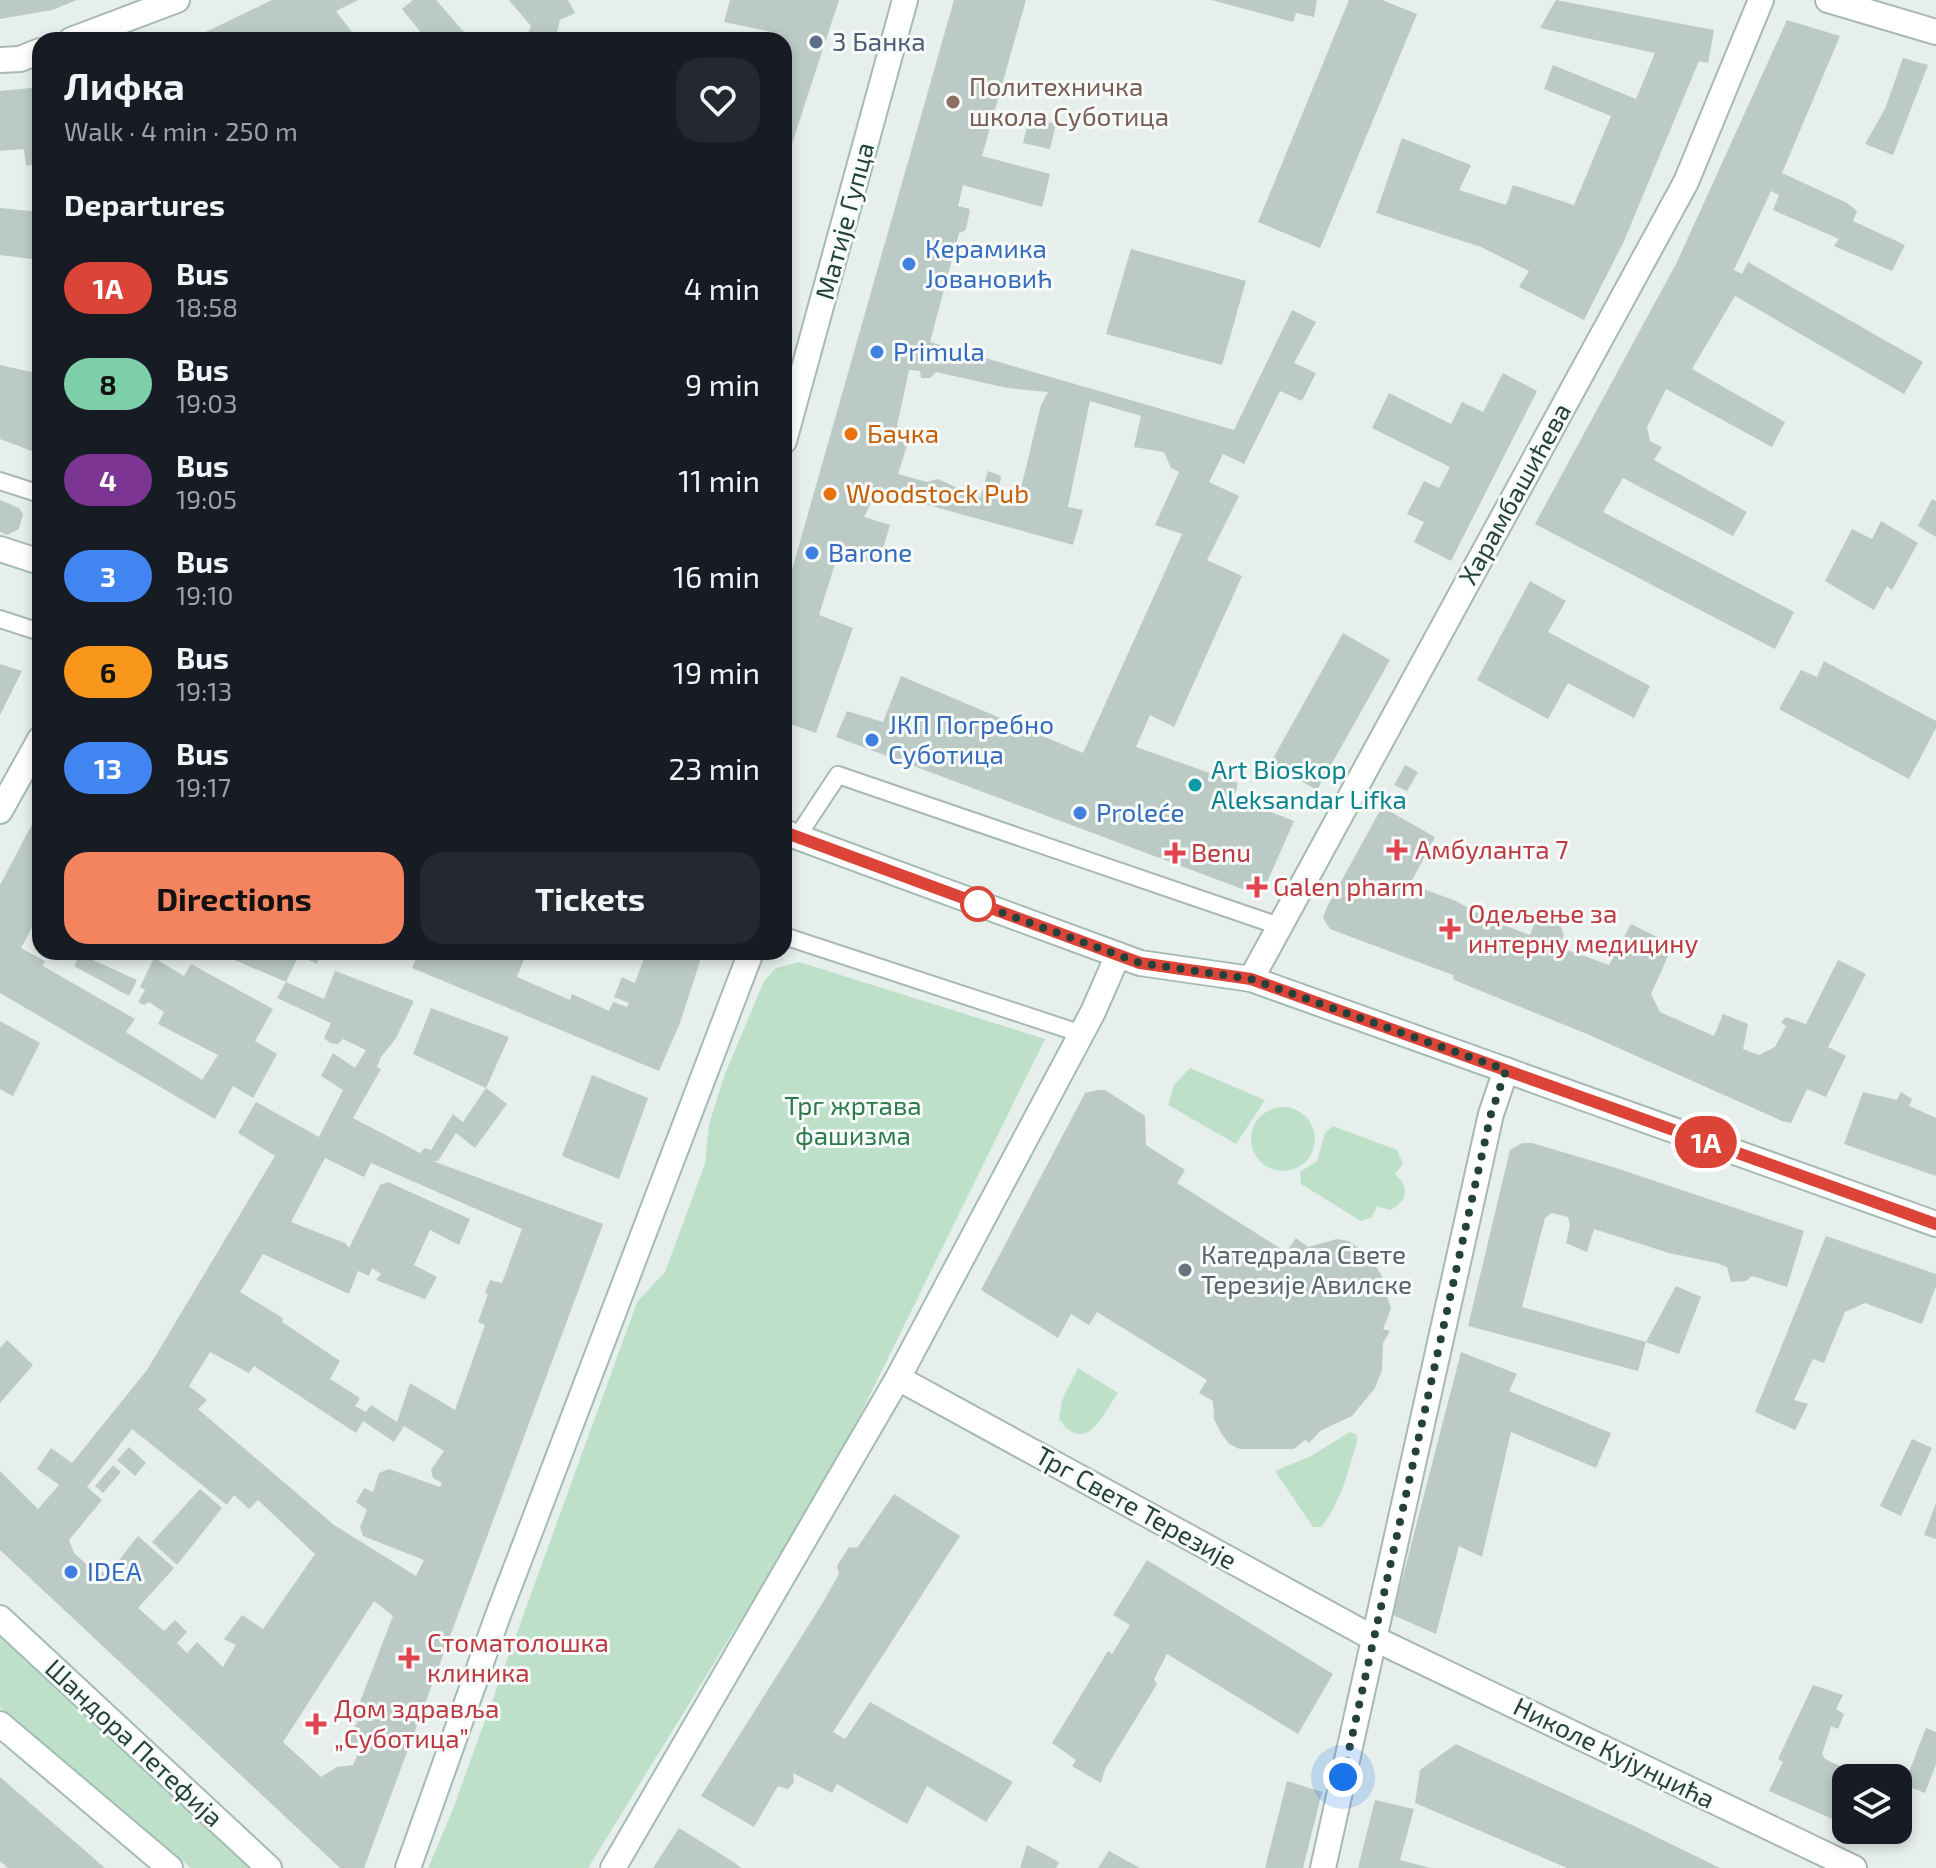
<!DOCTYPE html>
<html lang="en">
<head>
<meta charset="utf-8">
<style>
  body { margin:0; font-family:"Exo 2",sans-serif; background:#242831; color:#f1f3f6; height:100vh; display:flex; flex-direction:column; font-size:30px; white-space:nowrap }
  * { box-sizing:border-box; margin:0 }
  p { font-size:26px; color:#9ea1a6 }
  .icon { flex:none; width:44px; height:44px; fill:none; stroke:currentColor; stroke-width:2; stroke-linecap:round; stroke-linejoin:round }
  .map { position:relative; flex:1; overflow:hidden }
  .panel { position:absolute; left:32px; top:32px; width:760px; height:928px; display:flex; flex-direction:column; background:#171b24; border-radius:24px; box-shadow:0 4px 12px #0003 }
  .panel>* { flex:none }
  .badge { padding:0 16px; border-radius:26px; font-size:28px; line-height:52px }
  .fabs { position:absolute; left:1832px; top:1764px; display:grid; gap:16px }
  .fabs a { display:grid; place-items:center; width:80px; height:80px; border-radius:16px; background:#171b24; box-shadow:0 4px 12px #0003; font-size:40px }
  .you { position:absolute; width:40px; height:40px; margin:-20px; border:6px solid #fff; border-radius:50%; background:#1a73e8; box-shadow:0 0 0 12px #1a73e833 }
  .map>.badge { position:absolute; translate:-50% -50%; box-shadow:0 0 0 4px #fff }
  h2 { padding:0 32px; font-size:30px; line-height:72px }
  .round { display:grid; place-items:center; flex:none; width:84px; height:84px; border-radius:24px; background:#242831 }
  .overview { display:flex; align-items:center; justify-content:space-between; height:136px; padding:0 32px }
  h1 { font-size:38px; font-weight:700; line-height:60px }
  .button { display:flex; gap:16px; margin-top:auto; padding:16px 32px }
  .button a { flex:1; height:92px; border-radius:24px; background:#f4845f; color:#111; font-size:32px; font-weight:700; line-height:92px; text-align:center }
  .button a+a { background:#242831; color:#f1f3f6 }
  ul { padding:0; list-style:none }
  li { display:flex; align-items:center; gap:24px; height:96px; padding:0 32px }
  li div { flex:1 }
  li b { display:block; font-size:30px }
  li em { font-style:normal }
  li .badge { min-width:88px; font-weight:700; text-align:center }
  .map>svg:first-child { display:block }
  .green { fill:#bfe0c8 }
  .building { fill:#bbcac4; fill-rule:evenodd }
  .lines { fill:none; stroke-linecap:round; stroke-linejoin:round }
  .lane-casing { stroke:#a8b8b2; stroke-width:20 }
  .street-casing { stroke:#a8b8b2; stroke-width:28 }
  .secondary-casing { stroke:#a4bbb3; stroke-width:28 }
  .lane { stroke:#fff; stroke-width:16 }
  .street { stroke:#fff; stroke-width:24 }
  .secondary { stroke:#fff; stroke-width:24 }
  .line-casing { stroke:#fff; stroke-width:18 }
  .line { stroke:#db4436; stroke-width:12 }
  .walk { stroke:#24423a; stroke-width:8; stroke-dasharray:0 14.4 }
  .service-dot { fill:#5c6f8a; stroke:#f7fbf9; stroke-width:3 }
  .education-dot { fill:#8d6e63; stroke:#f7fbf9; stroke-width:3 }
  .shop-dot { fill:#3f7fe0; stroke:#f7fbf9; stroke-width:3 }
  .food-dot { fill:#e8710a; stroke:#f7fbf9; stroke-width:3 }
  .culture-dot { fill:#0f9aa8; stroke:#f7fbf9; stroke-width:3 }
  .health-dot { fill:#e0444e; stroke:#f7fbf9; stroke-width:3 }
  .stop-dot { fill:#fff; stroke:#db4436; stroke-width:4 }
  .worship-dot { fill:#6b7280; stroke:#f7fbf9; stroke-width:3 }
  .labels { text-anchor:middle; stroke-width:6; stroke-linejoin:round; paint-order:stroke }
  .service-label { font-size:26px; fill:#4e5e75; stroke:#f7fbf9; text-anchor:start }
  .education-label { font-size:26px; fill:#785e54; stroke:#f7fbf9; text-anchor:start }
  .street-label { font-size:26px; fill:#24423a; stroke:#f7fbf9 }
  .shop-label { font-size:26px; fill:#366cbe; stroke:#f7fbf9; text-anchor:start }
  .food-label { font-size:26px; fill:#c56008; stroke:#f7fbf9; text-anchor:start }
  .culture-label { font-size:26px; fill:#0d838f; stroke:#f7fbf9; text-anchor:start }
  .health-label { font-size:26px; fill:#be3a42; stroke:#f7fbf9; text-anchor:start }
  .park-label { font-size:26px; fill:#2d7a4b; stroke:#f7fbf9 }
  .worship-label { font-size:26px; fill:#5b616d; stroke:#f7fbf9; text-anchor:start }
</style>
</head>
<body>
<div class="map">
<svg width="1936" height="1868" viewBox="0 0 1936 1868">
  <rect width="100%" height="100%" fill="#e6efeb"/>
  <g class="green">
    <polygon points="799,962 1045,1039 833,1470 588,1868 428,1868 453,1809 637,1302 665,1272 705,1164 709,1124 725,1074 764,981 776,968"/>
    <polygon points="1190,1068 1265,1100 1236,1144 1168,1105 1174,1085"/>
    <circle cx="1283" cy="1139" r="32"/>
    <path d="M 1333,1126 L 1397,1150 L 1403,1164 L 1395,1174 C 1410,1188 1408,1201 1390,1210 L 1377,1206 L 1372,1217 L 1361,1221 L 1301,1184 L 1300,1172 L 1317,1161 L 1325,1133 Z"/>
    <path d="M 1078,1368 L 1118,1393 C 1102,1415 1086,1457 1059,1419 L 1062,1400 Z"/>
    <path d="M 1350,1432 L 1357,1435 L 1357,1442 C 1348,1471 1341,1503 1321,1527 L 1313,1527 L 1275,1471 L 1311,1456 Z"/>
    <polygon points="0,1633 251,1868 191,1868 0,1707"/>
  </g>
  <g class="building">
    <polygon points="0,0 77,0 52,10 0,19"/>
    <polygon points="272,0 358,0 336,11 358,40 304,40 300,35 290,40 189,40"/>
    <polygon points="413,0 436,0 471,40 427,40 402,9"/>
    <polygon points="509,0 568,0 575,13 560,20 555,40 525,40 531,26"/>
    <polygon points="730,0 839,0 785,165 784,40 777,40 772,32 724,22"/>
    <path d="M 954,0 L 1026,0 L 982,156 L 1050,174 L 1042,207 L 963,185 L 958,206 L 970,209 L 966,230 L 959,233 L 930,342 L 1234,430 L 1292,310 L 1316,322 L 1294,363 L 1316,373 L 1302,401 L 1280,391 L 1244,464 L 1223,454 L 1209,482 L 1239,496 L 1207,560 L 1242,576 L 1174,727 L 1150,715 L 1136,747 L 1238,783 L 1234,798 L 1294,821 L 1261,896 L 836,737 L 847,711 L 883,722 L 901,676 L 1083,753 L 1182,534 L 1155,525 L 1179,472 L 1171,468 L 1164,452 L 1134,447 L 1141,416 L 1090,401 L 1068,507 L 1083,510 L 1073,545 L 877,491 L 864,517 L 890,525 L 878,565 L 839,551 L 819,615 L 853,628 L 816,733 L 784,722 L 784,598 ZM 909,370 L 920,371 L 921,378 L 930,378 L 936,372 L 1007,388 L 1048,392 L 1041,405 L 1019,496 L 999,489 L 1001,476 L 988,471 L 980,498 L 938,479 L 927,482 L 898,474 L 912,430 L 897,426 Z"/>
    <polygon points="1211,0 1317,0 1314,17 1296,13 1293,22"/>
    <polygon points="1349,0 1382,0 1417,14 1320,248 1258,222"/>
    <polygon points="1556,0 1714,30 1708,63 1699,61 1624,241 1584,320 1519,287 1529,271 1481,247 1376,213 1402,138 1471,165 1459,190 1506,205 1513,185 1574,205 1611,116 1544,89 1553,65 1636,99 1655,53 1540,28"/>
    <polygon points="1787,20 1840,36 1782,173 1847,203 1857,211 1853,221 1905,245 1892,271 1834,246 1839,239 1773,210 1779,195 1771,191 1734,270 1742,274 1748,262 1923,362 1904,394 1735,296 1692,369 1785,422 1772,447 1666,389 1647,427 1650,441 1662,447 1654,460 1747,512 1733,536 1623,478 1603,512 1794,612 1775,649 1535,524 1677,262"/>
    <polygon points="1903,58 1928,65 1893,155 1865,144 1885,109"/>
    <polygon points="40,87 40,164 26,166 24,149 0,151 0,91"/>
    <polygon points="1029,118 1056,124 1050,149 1023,143"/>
    <polygon points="0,208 40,212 40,260 0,255"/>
    <polygon points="1131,249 1246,281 1222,365 1106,334"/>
    <polygon points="0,365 40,374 40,454 0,439"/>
    <polygon points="1503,373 1537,391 1451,561 1414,542 1424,522 1407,514 1424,481 1439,488 1450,467 1372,428 1389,393 1451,424 1462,402 1483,412"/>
    <polygon points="1932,499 1936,501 1936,537 1918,526"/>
    <polygon points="0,500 19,508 23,514 19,529 7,535 0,532"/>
    <polygon points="1881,521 1918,543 1892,590 1887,586 1874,610 1825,581 1852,529 1872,539"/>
    <polygon points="1530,581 1566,601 1548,632 1650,686 1634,718 1568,683 1548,719 1477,680"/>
    <polygon points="1343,633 1390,660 1317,790 1270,764"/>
    <polygon points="1824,661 1936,721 1936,728 1909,779 1779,709 1801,670 1817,677"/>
    <polygon points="0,664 22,671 0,715"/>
    <polygon points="1405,765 1418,772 1407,791 1394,785"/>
    <polygon points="1382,807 1435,837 1410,884 1456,901 1488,919 1530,935 1535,922 1548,918 1559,922 1564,935 1559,947 1609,965 1631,924 1673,945 1651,994 1660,1012 1714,1036 1723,1014 1748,1024 1743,1049 1759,1055 1775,1047 1786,1026 1781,1022 1786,1017 1806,1024 1838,960 1866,974 1828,1047 1846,1056 1826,1097 1807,1089 1791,1123 1782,1121 1587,1034 1454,980 1453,975 1330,929 1323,918 1327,907"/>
    <polygon points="40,809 40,913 21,948 45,961 43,966 135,1019 126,1032 202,1080 218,1055 158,1024 164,1012 149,1002 144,1005 138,1002 145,990 140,987 154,958 184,976 191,964 273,1009 255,1041 277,1054 253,1098 233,1086 215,1119 0,993 0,885"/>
    <polygon points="216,952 322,952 317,964 299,955 286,982"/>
    <polygon points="419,952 450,952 460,956 462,952 527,952 517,977 570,1000 572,994 609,1011 613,1002 627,1007 629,1003 614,997 622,977 635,983 646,952 703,952 680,1023 659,1071 412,968"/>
    <polygon points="80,954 137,980 129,996 74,966"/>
    <path d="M 335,971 L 414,1001 L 396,1038 L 381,1057 L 377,1067 L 381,1069 L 353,1118 L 420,1153 L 425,1148 L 431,1150 L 453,1114 L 463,1122 L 486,1088 L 507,1104 L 475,1148 L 456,1133 L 438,1161 L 433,1161 L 603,1224 L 364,1868 L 340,1868 L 0,1550 L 0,1471 L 38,1509 L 59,1485 L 37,1469 L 51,1448 L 72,1463 L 147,1370 L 275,1156 L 238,1133 L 256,1102 L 319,1137 L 343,1090 L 321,1076 L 333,1053 L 355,1068 L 366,1050 L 343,1039 L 338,1044 L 330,1043 L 324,1038 L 331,1023 L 277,998 L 286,982 L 324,999 ZM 325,1158 L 364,1177 L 371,1163 L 522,1229 L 502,1283 L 490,1280 L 485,1293 L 488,1294 L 478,1322 L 485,1325 L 455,1410 L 410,1383 L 397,1422 L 371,1405 L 366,1412 L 355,1406 L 360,1398 L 330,1379 L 340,1361 L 282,1322 L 283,1318 L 240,1292 L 263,1254 L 349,1294 L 358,1271 L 369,1276 L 372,1268 L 381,1274 L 376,1280 L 425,1299 L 437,1277 L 414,1265 L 430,1230 L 459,1245 L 470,1219 L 388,1182 L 380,1185 L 349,1248 L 345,1243 L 291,1222 ZM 210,1352 L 249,1373 L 254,1366 L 356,1433 L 363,1421 L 394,1442 L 404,1426 L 444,1451 L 431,1470 L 433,1478 L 442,1483 L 440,1487 L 389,1469 L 379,1473 L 373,1492 L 364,1488 L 356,1502 L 367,1510 L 360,1527 L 363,1536 L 424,1560 L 416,1576 L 334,1525 L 198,1409 L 207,1400 L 189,1386 ZM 132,1429 L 227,1505 L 234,1495 L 249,1509 L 258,1500 L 315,1554 L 263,1629 L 242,1615 L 224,1639 L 236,1645 L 223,1667 L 197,1642 L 187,1653 L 177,1643 L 187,1632 L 175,1620 L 164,1631 L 138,1608 L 174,1568 L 138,1536 L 111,1570 L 97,1574 L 74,1553 L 69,1540 L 102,1500 L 87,1487 ZM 374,1601 L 393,1616 L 353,1720 L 358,1722 L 345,1738 L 349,1746 L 359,1751 L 353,1765 L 337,1767 L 321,1777 L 283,1742 Z"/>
    <polygon points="431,1008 509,1037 486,1088 413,1054"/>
    <polygon points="0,1021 40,1043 13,1096 0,1089"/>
    <polygon points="592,1075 648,1098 619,1179 562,1156"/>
    <polygon points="1098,1090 1105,1090 1145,1116 1146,1145 1185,1170 1177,1183 1286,1252 1296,1238 1308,1247 1337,1239 1349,1241 1369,1256 1381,1274 1391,1309 1383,1329 1390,1331 1383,1343 1382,1370 1375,1388 1352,1416 1320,1431 1309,1443 1305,1440 1294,1449 1240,1449 1229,1444 1221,1433 1214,1419 1213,1401 1199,1393 1207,1380 1097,1312 1089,1325 1071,1314 1058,1338 981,1290 1085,1093"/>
    <polygon points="1863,1092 1897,1100 1901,1092 1912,1099 1909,1106 1936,1118 1936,1176 1844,1144"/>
    <polygon points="1522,1143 1532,1143 1616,1168 1804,1231 1787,1287 1752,1276 1746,1281 1731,1282 1727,1267 1717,1263 1669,1253 1594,1229 1587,1252 1566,1243 1570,1226 1568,1217 1552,1213 1545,1218 1522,1307 1646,1342 1638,1371 1468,1326 1510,1150"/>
    <polygon points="1826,1236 1936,1274 1936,1286 1922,1324 1865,1303 1845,1312 1824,1363 1813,1359 1794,1400 1808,1404 1795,1430 1755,1412"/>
    <polygon points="1676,1286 1701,1297 1679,1354 1646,1342"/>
    <polygon points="7,1340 33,1365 0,1403 0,1348"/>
    <polygon points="1461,1352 1517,1374 1509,1391 1611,1433 1596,1468 1511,1432 1482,1557 1459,1546 1436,1634 1393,1615"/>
    <polygon points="1912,1439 1932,1448 1901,1516 1880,1506"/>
    <polygon points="129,1447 146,1463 135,1476 117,1460"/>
    <polygon points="113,1465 121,1472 103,1493 95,1486"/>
    <polygon points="200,1489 222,1508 177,1565 152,1542"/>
    <polygon points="894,1494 960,1536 833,1732 845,1739 870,1702 1013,1782 986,1822 927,1786 907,1824 837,1784 832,1793 793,1773 794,1782 788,1789 778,1786 754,1827 701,1796 822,1604 839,1574 837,1566 849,1547 857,1548"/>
    <polygon points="1936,1503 1936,1539 1924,1535"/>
    <polygon points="1147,1560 1333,1674 1298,1734 1167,1654 1154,1679 1157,1684 1105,1769 1101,1783 1072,1766 1076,1760 1052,1743 1108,1651 1112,1654 1130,1625 1113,1615"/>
    <polygon points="1813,1685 1843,1695 1836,1709 1844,1714 1838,1729 1831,1726 1822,1754 1825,1759 1865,1778 1846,1778 1846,1825 1769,1791 1783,1762 1778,1759"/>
    <polygon points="1926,1728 1936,1732 1936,1764 1925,1793 1904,1785"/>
    <polygon points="1456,1744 1632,1825 1720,1868 1567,1868 1415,1803 1420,1770"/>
    <polygon points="0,1777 105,1868 8,1868 0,1861"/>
    <polygon points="1287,1781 1322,1792 1303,1868 1265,1868"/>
    <polygon points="1375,1800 1414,1809 1400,1860 1430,1868 1358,1868"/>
    <polygon points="679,1828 735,1863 741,1868 653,1868"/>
    <polygon points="1027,1845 1059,1862 1056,1868 1020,1868"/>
    <polygon points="1109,1851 1140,1868 1098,1868"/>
  </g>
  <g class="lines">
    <defs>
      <g id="lane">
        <polyline points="0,481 40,494"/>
        <polyline points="0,619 40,632"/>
        <polyline points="797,837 838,775 1279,926"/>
        <polyline points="784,936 1082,1034"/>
      </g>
      <g id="street">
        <polyline points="1828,0 1936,32"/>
        <polyline points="71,40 177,0"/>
        <polyline points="0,60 20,59 40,51"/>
        <polyline points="1251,979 1686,182 1761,0"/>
        <polyline points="898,1378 1373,1638 1854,1868"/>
        <polyline points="1323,1868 1491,1114 1506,1070"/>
      </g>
      <g id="secondary">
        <polyline points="784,441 905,0"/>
        <polyline points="0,549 40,562"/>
        <polyline points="0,811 40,739"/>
        <polyline points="784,832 1140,963 1251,979 1936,1224"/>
        <polyline points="0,1618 269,1868"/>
        <polyline points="0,1724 170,1868"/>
        <polyline points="408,1868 497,1618 751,952"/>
        <polyline points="613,1868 898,1378 1093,1012 1118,955"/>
      </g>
    </defs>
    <use href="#lane" class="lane-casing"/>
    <use href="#street" class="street-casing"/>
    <use href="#secondary" class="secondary-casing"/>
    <use href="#lane" class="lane"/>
    <use href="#street" class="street"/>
    <use href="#secondary" class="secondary"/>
  </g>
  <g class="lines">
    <defs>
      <polyline id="line" points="784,832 1140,963 1251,979 1936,1224"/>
    </defs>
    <use href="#line" class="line-casing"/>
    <use href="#line" class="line"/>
    <polyline class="walk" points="978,904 970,901 1140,963 1251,979 1506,1070 1491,1114 1343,1777"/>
  </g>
  <circle class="service-dot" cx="816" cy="42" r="8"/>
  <circle class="education-dot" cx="953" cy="102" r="8"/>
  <g class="shop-dot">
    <circle cx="909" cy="264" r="8"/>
    <circle cx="877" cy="352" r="8"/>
    <circle cx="812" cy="553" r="8"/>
    <circle cx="872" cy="740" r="8"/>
    <circle cx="1080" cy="813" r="8"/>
    <circle cx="71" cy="1572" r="8"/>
  </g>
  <g class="food-dot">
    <circle cx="851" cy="434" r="8"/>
    <circle cx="830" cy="494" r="8"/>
  </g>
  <circle class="culture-dot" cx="1195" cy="785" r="8"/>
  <g class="health-dot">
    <path d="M1393 838h8v8h8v8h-8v8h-8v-8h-8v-8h8z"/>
    <path d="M1171 841h8v8h8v8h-8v8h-8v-8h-8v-8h8z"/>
    <path d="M1253 875h8v8h8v8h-8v8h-8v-8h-8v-8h8z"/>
    <path d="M1446 917h8v8h8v8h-8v8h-8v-8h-8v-8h8z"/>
    <path d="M405 1646h8v8h8v8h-8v8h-8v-8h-8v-8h8z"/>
    <path d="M312 1712h8v8h8v8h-8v8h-8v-8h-8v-8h8z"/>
  </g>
  <circle class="stop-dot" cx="978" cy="904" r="16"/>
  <circle class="worship-dot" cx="1185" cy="1270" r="8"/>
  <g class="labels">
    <g class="service-label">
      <text x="832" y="51">3 Банка</text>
    </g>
    <g class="education-label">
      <text x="969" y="96">Политехничка<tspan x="969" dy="30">школа Суботица</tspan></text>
    </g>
    <g class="street-label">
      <text transform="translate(845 221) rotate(-75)" y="9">Матије Гупца</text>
      <text transform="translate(1515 494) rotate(-61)" y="9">Харамбашићева</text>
      <text transform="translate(1136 1508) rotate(29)" y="9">Трг Свете Терезије</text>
      <text transform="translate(134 1743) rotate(43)" y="9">Шандора Петефија</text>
      <text transform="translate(1614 1753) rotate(26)" y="9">Николе Кујунџића</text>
    </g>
    <g class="shop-label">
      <text x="925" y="258">Керамика<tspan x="925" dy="30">Јовановић</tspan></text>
      <text x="893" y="361">Primula</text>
      <text x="828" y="562">Barone</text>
      <text x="888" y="734">ЈКП Погребно<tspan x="888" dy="30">Суботица</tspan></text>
      <text x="1096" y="822">Proleće</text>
      <text x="87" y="1581">IDEA</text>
    </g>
    <g class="food-label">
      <text x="867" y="443">Бачка</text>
      <text x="846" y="503">Woodstock Pub</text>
    </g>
    <g class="culture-label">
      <text x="1211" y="779">Art Bioskop<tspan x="1211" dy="30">Aleksandar Lifka</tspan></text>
    </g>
    <g class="health-label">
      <text x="1415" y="859">Амбуланта 7</text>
      <text x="1191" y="862">Benu</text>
      <text x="1273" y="896">Galen pharm</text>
      <text x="1468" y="923">Одељење за<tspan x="1468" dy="30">интерну медицину</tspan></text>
      <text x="427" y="1652">Стоматолошка<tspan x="427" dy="30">клиника</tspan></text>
      <text x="334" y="1718">Дом здравља<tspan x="334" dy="30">„Суботица”</tspan></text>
    </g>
    <g class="park-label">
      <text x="853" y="1115">Трг жртава<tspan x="853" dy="30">фашизма</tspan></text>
    </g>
    <g class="worship-label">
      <text x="1201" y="1264">Катедрала Свете<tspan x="1201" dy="30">Терезије Авилске</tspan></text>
    </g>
  </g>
</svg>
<div class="fabs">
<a><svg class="icon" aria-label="layers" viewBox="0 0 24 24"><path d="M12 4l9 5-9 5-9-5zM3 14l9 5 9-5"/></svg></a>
</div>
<div class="you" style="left:1343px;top:1777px"></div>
<b class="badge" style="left:1706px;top:1142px;background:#db4436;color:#fff">1A</b>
<section class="panel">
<div class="overview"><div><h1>Лифка</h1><p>Walk · 4 min · 250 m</p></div><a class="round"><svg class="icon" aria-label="heart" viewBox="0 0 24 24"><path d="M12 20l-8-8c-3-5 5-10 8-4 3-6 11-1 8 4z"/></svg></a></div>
<h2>Departures</h2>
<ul>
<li><span class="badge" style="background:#db4436;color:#fff">1A</span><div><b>Bus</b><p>18:58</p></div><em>4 min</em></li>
<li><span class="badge" style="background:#7ccfa9;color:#111">8</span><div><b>Bus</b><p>19:03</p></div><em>9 min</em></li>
<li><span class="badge" style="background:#7c3592;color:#fff">4</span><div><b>Bus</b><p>19:05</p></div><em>11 min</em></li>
<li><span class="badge" style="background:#4186f0;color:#fff">3</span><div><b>Bus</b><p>19:10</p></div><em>16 min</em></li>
<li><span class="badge" style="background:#f8971b;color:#111">6</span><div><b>Bus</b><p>19:13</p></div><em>19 min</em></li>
<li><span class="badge" style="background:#4186f0;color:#fff">13</span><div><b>Bus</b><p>19:17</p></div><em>23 min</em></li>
</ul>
<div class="button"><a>Directions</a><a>Tickets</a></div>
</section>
</div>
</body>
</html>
